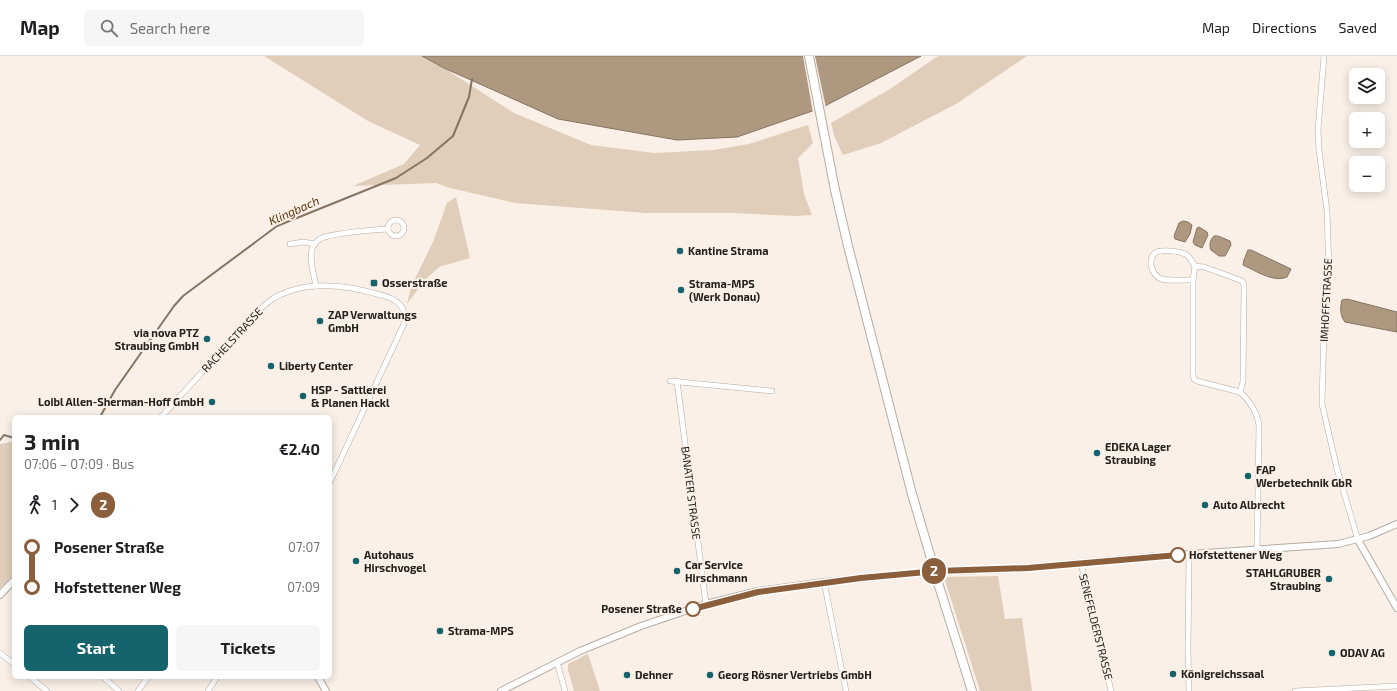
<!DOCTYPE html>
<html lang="en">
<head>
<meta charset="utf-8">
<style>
  body { margin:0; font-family:"Exo 2",sans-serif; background:#f6f6f6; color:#202124; height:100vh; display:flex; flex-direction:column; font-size:15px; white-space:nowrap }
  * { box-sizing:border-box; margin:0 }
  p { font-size:13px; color:#757577 }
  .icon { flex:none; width:22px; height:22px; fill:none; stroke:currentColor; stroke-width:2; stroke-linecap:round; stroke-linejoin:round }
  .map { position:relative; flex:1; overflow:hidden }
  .panel { position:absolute; left:12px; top:359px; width:320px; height:264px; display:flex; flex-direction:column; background:#fff; border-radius:6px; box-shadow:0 2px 10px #0003 }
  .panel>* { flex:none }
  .badge { padding:0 8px; border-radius:13px; font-size:14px; line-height:26px }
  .controls { position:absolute; left:1349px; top:12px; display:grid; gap:8px }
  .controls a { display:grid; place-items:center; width:36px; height:36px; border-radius:6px; background:#fff; box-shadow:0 2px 10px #0003; font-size:20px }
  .map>.badge { position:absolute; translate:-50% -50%; box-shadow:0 0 0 2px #fff }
  .legs { display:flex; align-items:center; gap:6px; height:44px; padding:0 12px; font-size:13px }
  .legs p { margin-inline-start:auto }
  .overview { display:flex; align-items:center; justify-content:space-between; height:68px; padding:0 12px }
  h1 { font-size:22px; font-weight:700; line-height:30px }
  .action { display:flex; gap:8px; margin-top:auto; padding:8px 12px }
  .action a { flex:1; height:46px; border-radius:6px; background:#15636c; color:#fff; font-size:16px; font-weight:700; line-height:46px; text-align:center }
  .action a+a { background:#f6f6f6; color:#202124 }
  ul { padding:0 12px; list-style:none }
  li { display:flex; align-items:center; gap:14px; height:40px; font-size:15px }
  li i { display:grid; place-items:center; width:6px; height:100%; margin:0 5px; background:currentColor }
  li i::after { content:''; width:10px; height:10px; margin:-5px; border:3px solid; border-radius:50%; background:#fff }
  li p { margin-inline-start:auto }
  li:first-child i { background:linear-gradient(#0000 50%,currentColor 0) }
  li:last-child i { background:linear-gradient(currentColor 50%,#0000 0) }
  header { display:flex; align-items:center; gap:24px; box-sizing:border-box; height:56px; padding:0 20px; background:#fff; border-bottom:1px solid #e0e0e0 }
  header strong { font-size:19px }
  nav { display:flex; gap:22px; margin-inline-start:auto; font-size:14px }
  .search { width:280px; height:36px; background:#f6f6f6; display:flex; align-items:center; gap:10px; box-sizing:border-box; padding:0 14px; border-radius:6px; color:#757577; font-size:15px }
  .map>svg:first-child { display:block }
  .green { fill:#e0cdba }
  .water { fill:#af9880; stroke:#857462 }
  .pier { fill:#faf0e7 }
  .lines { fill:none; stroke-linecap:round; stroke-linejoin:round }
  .stream { stroke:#857462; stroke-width:2 }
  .minor-casing { stroke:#b5aca3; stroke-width:6 }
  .tertiary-casing { stroke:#b5aca3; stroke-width:8 }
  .trunk-casing { stroke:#b5aca3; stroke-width:10 }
  .minor { stroke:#fff; stroke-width:5 }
  .tertiary { stroke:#fff; stroke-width:6 }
  .trunk { stroke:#fff; stroke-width:8 }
  .trunk-bridge-casing { stroke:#b5aca3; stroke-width:10; stroke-linecap:butt }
  .trunk-bridge { stroke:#fff; stroke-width:8 }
  .line-1-casing { stroke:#fff; stroke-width:9 }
  .line-1 { stroke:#8b5e3c; stroke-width:6 }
  .poi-dot { fill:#15636c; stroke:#faf0e7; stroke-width:1.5 }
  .stop-1-dot { fill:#fff; stroke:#8b5e3c; stroke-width:2 }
  .labels { text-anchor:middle; stroke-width:4; stroke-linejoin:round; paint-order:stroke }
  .poi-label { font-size:11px; font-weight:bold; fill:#24211d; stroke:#faf0e7; text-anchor:start }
  .street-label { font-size:11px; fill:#24211d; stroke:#faf0e7 }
  .stop-label { font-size:11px; font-weight:bold; fill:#24211d; stroke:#faf0e7; text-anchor:start }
  .water-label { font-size:12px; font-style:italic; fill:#5a370c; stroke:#faf0e7 }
</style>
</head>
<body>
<header>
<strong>Map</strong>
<div class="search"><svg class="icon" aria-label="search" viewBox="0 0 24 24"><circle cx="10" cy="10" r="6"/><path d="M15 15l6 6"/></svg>Search here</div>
<nav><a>Map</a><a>Directions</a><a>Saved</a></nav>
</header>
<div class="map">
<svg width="1397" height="635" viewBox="0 0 1397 635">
  <rect width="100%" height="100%" fill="#faf0e7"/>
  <g class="green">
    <polygon points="264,0 422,0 444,12 514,57 591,89 654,97 713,94 749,88 808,69 813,87 798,102 804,138 812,159 795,160 733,157 646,157 515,147 450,132 436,127 353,130 404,108 420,89 368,65"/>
    <polygon points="938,0 1027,0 956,48 881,87 843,99 835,82 831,67 890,33"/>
    <polygon points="456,141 470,202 439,211 424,225 407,248 411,231 433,186 447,147"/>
    <polygon points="12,386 14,386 14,518 0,533 0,388"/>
    <polygon points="998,520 1005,563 1022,562 1032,635 980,635 944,521"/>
    <polygon points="588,598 600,635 574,635 568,614 568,608"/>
  </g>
  <g class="water">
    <polygon points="422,0 921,0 821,52 737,81 677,84 558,63 444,12"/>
    <polygon points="1183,165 1188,166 1192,169 1190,178 1185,186 1175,183 1174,180 1179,167"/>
    <polygon points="1199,171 1207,176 1208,179 1202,192 1195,189 1193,186 1197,172"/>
    <path d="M 1214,180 L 1218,180 L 1230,185 L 1231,189 L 1225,200 L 1219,200 L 1211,194 C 1209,189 1210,184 1214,180 Z"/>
    <path d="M 1248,194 L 1251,194 L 1291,213 L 1287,221 C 1274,227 1256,215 1243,209 L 1244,204 Z"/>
    <path d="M 1347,243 L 1397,256 L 1397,276 L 1345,266 C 1340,260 1340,252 1342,244 Z"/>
  </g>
  <polygon class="pier" points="803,0 815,0 826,52 813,57"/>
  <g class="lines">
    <g class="stream">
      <polyline points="100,361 115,334 174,250 183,240 277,170 396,122 427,102 453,80 469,41 472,23"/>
      <polyline points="0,384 4,379 14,382"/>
    </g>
    <defs>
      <g id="minor">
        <polyline points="1324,0 1318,74 1319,94 1327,155 1329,214 1324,272 1322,348 1337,413 1358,484"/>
        <circle cx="396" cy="172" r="8"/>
        <polyline points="290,188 303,186 315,188"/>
        <path d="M 1193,224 C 1185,224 1168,225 1161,223 C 1152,219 1147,204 1155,197 C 1159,193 1180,195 1185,198 C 1190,200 1192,206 1195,210"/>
        <path d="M 316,230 C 314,219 309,204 312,193 C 313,189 317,185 320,183 C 330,177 374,174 388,173"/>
        <polyline points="670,325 772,335"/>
        <polyline points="677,325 706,548"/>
        <path d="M 1240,336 L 1197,325 L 1194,323 L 1193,318 L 1193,224 L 1195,210 L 1204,211 L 1240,224 L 1243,226 L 1244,230 L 1243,326 L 1240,336 C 1250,345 1257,356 1259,369 L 1257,494"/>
        <path d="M 161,361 C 183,337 205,313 227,289 C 241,273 256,254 274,242 C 306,223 347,229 381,239 C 397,243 407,250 404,268 L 330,426"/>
        <polyline points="1081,507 1111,635"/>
        <polyline points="824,526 846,635"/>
        <polyline points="0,597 14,608"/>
        <polyline points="557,606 565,635"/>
        <polyline points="30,621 47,635"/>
        <polyline points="103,621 119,635"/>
        <polyline points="138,635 148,621"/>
        <polyline points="208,635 217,621"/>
        <polyline points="1189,635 1188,596 1189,498"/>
        <polyline points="1295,635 1397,630"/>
      </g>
      <g id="tertiary">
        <polyline points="1358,484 1397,552"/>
        <polyline points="0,539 14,524"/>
        <polyline points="318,621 326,635"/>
        <polyline points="501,635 580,595 641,570 706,548 758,535 824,526 926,516 1028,512 1147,501 1338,488 1369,480 1397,468"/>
      </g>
      <g id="trunk">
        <polyline points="809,0 835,134 848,190 912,438 930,499"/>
        <polyline points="939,530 972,635"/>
      </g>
    </defs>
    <use href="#minor" class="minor-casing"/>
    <use href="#tertiary" class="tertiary-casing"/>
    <use href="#trunk" class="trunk-casing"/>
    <use href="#minor" class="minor"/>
    <use href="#tertiary" class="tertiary"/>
    <use href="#trunk" class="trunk"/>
    <defs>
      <polyline id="trunk-bridge" points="930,499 939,530"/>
    </defs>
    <use href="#trunk-bridge" class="trunk-bridge-casing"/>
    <use href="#trunk-bridge" class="trunk-bridge"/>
  </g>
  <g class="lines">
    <defs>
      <polyline id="line-1" points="693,553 758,536 861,522 937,515 1028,512 1178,499"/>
    </defs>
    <use href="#line-1" class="line-1-casing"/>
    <use href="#line-1" class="line-1"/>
  </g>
  <g class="poi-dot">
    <circle cx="680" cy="195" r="4"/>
    <rect x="370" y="223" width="8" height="8" rx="2"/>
    <circle cx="681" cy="234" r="4"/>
    <circle cx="320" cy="265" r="4"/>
    <circle cx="207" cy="283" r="4"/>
    <circle cx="271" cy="310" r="4"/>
    <circle cx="303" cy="340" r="4"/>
    <circle cx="212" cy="346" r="4"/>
    <circle cx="1097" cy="397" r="4"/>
    <circle cx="1248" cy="420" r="4"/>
    <circle cx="1205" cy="449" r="4"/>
    <circle cx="356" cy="505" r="4"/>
    <circle cx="677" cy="515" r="4"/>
    <circle cx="1329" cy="523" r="4"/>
    <circle cx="440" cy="575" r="4"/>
    <circle cx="1332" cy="597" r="4"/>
    <circle cx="1173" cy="618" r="4"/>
    <circle cx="627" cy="619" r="4"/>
    <circle cx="710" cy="619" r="4"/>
  </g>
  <g class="stop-1-dot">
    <circle cx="1178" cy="499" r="7"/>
    <circle cx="693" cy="553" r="7"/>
  </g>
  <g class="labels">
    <g class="poi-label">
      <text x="688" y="199">Kantine Strama</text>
      <text x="382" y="231">Osserstraße</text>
      <text x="689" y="232">Strama-MPS<tspan x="689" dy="13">(Werk Donau)</tspan></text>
      <text x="328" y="263">ZAP Verwaltungs<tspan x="328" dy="13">GmbH</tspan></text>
      <text x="199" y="281" text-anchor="end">via nova PTZ<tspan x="199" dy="13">Straubing GmbH</tspan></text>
      <text x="279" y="314">Liberty Center</text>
      <text x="311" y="338">HSP - Sattlerei<tspan x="311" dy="13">&amp; Planen Hackl</tspan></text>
      <text x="204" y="350" text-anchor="end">Loibl Allen-Sherman-Hoff GmbH</text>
      <text x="1105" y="395">EDEKA Lager<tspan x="1105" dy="13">Straubing</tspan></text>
      <text x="1256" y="418">FAP<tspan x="1256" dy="13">Werbetechnik GbR</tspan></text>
      <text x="1213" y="453">Auto Albrecht</text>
      <text x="364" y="503">Autohaus<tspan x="364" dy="13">Hirschvogel</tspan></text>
      <text x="685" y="513">Car Service<tspan x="685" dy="13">Hirschmann</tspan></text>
      <text x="1321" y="521" text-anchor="end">STAHLGRUBER<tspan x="1321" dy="13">Straubing</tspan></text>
      <text x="448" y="579">Strama-MPS</text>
      <text x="1340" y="601">ODAV AG</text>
      <text x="1181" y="622">Königreichssaal</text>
      <text x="635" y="623">Dehner</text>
      <text x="718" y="623">Georg Rösner Vertriebs GmbH</text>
    </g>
    <g class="street-label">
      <text transform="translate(1326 244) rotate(-87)" y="4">IMHOFFSTRASSE</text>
      <text transform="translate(232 284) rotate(-47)" y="4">RACHELSTRASSE</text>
      <text transform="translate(691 437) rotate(83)" y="4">BANATER STRASSE</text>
      <text transform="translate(1096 571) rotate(76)" y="4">SENEFELDERSTRASSE</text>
    </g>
    <g class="stop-label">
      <text x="1189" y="503">Hofstettener Weg</text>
      <text x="682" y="557" text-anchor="end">Posener Straße</text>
    </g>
    <g class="water-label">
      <text transform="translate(294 155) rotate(-24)" y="4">Klingbach</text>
    </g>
  </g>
</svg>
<div class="controls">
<a><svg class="icon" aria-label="layers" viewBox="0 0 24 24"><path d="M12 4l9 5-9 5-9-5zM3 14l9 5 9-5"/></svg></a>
<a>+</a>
<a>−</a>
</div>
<b class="badge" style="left:934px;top:515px;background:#8b5e3c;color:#fff">2</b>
<section class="panel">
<div class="overview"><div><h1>3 min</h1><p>07:06 – 07:09 · Bus</p></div><b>€2.40</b></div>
<div class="legs"><svg class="icon" aria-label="walk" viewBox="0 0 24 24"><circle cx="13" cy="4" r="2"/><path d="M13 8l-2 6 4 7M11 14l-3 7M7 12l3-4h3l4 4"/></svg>1<svg class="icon" aria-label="forward" viewBox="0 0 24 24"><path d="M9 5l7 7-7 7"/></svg><b class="badge" style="background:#8b5e3c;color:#fff">2</b></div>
<ul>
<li><i style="color:#8b5e3c"></i><b>Posener Straße</b><p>07:07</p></li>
<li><i style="color:#8b5e3c"></i><b>Hofstettener Weg</b><p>07:09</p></li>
</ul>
<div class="action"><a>Start</a><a>Tickets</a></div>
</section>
</div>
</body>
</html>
